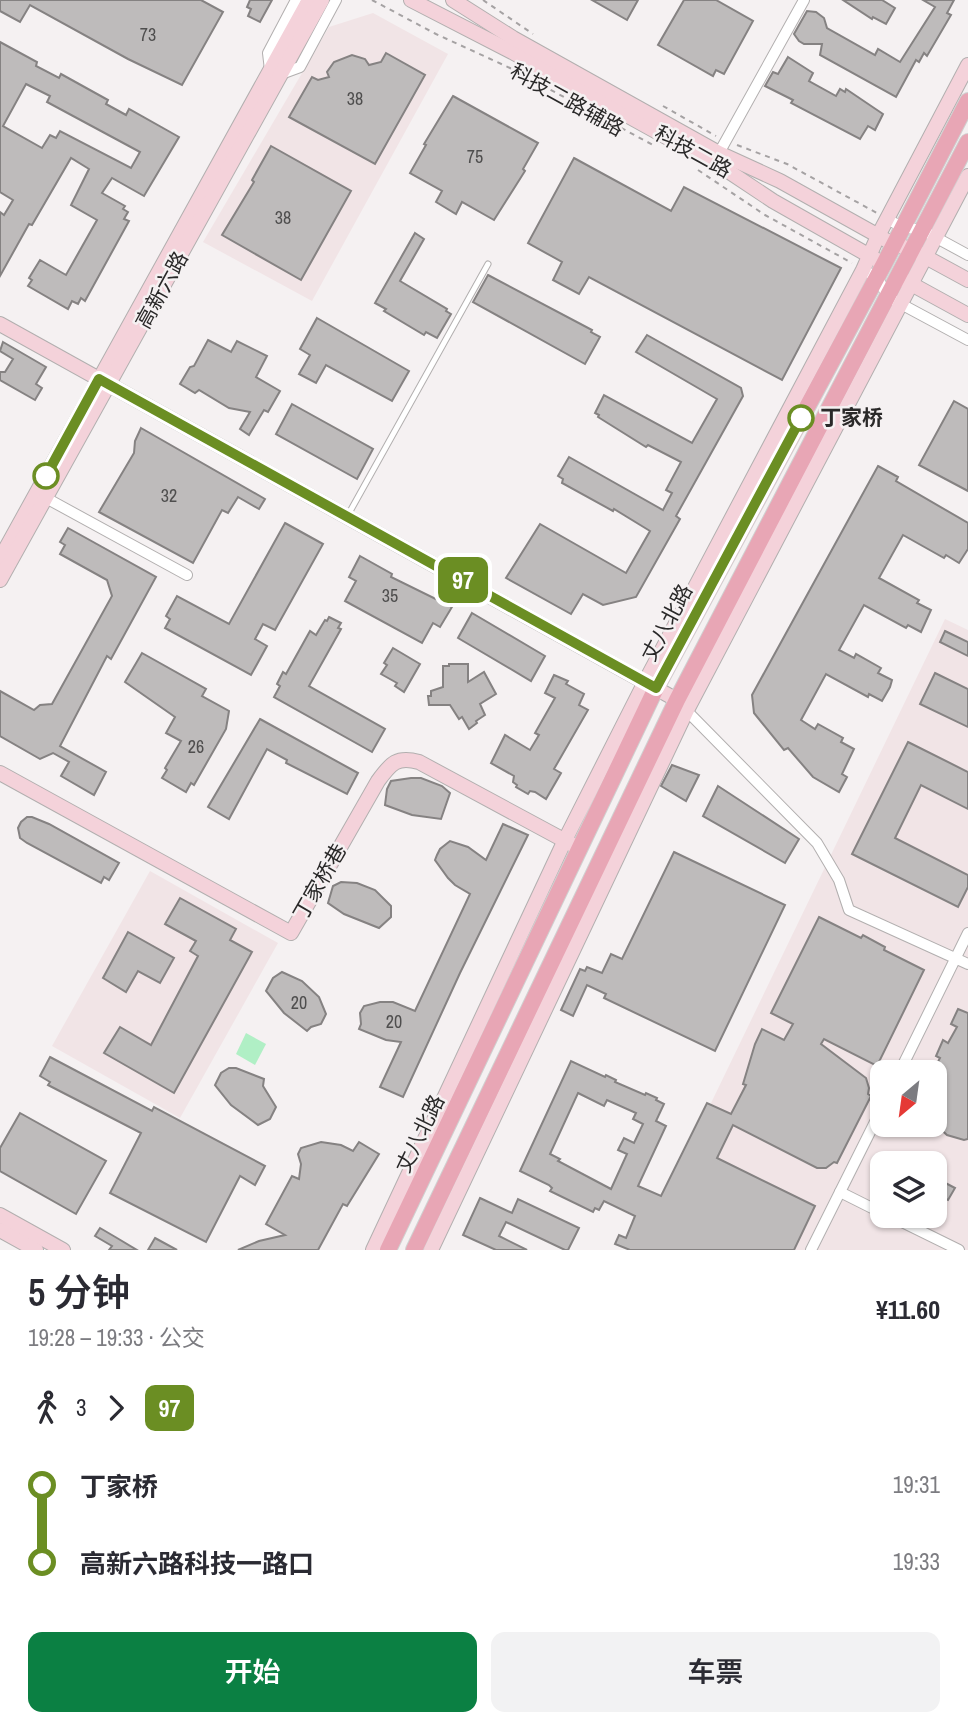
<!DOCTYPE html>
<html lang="zh">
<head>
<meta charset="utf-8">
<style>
  body { margin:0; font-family:"Archivo Narrow","Noto Sans SC",sans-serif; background:#f2f2f3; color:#2b2b33; height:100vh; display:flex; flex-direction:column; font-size:26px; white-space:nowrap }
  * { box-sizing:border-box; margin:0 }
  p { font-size:23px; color:#7c7c81 }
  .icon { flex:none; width:38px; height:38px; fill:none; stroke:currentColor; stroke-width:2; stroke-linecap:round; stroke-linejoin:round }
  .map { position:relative; height:1250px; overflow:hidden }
  .sheet { display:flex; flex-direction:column; background:#fff; flex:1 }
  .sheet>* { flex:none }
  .badge { padding:0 14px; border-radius:10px; font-size:24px; line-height:46px }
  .needle { width:46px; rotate:209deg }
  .tools { position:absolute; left:870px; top:1060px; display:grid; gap:14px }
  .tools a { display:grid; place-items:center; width:77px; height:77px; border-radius:14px; background:#fff; box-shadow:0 2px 5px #0004; font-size:35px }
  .map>.badge { position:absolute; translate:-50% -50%; box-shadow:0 0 0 4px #fff }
  .legs { display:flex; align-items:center; gap:10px; height:77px; padding:0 28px; font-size:23px }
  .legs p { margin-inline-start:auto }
  .summary { display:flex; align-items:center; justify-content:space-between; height:119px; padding:0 28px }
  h1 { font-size:38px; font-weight:600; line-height:52px }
  .primary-button { display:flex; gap:14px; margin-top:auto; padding:14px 28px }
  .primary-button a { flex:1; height:80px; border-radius:14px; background:#0b8043; color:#fff; font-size:28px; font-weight:600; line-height:80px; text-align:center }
  .primary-button a+a { background:#f2f2f3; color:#2b2b33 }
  ul { padding:0 28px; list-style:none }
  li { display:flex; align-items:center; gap:24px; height:77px; font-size:26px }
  li i { display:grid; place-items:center; width:10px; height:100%; margin:0 9px; background:currentColor }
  li i::after { content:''; width:18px; height:18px; margin:-9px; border:5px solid; border-radius:50%; background:#fff }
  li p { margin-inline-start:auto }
  li:first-child i { background:linear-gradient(#0000 50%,currentColor 0) }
  li:last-child i { background:linear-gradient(currentColor 50%,#0000 0) }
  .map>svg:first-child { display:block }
  .built { fill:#f1e4e6; fill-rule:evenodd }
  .green { fill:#b0efc5 }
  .building { fill:#bebbbb; stroke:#858282; stroke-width:2; fill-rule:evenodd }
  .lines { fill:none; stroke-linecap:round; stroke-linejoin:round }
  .lane-casing { stroke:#b2afaf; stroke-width:7 }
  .street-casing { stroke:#b2afaf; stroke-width:12 }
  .secondary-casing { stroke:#b2afaf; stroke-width:16 }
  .primary-casing { stroke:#d0d0d0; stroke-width:18 }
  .path { stroke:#a5a2a3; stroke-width:2; stroke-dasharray:5 5; stroke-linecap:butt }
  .lane { stroke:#fff; stroke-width:5 }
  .street { stroke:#fff; stroke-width:10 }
  .secondary { stroke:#f4d2da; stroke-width:14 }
  .primary { stroke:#e8a6b5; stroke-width:16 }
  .line-1-casing { stroke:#fff; stroke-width:16 }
  .line-1 { stroke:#6b8e23; stroke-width:10 }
  .stop-1-dot { fill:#fff; stroke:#6b8e23; stroke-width:3.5 }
  .labels { text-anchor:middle; stroke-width:5; stroke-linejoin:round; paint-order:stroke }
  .number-label { font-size:18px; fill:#4f4e4e }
  .street-label { font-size:21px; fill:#2a2929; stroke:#f5f1f2 }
  .stop-label { font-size:21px; font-weight:bold; fill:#2a2929; stroke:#f5f1f2; text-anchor:start }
</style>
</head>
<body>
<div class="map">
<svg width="968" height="1250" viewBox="0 0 968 1250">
  <rect width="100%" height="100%" fill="#f5f1f2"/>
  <g class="built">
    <polygon points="373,13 448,54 312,301 203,242 329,27"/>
    <path d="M 945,619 L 968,630 L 968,1250 L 640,1250 ZM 882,1073 L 934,1073 L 934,1125 L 882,1125 ZM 882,1164 L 934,1164 L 934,1216 L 882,1216 Z"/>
    <polygon points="150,871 278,943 180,1118 52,1046"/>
  </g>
  <polygon class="green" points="246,1033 266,1044 255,1065 236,1054"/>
  <g class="building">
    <polygon points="0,0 201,0 223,12 182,85 128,59 30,5 20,22 0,11"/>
    <polygon points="250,0 272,0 260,22 248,16 251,9 247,7"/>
    <polygon points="592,0 638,0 627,20"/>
    <polygon points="684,0 716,0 753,21 724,74 716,70 713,76 658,45"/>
    <polygon points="843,0 882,0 895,8 886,24 873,17 872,19"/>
    <polygon points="923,0 954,0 947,13 951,15 927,56 924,53 919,62 916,60 896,97 820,55 822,44 804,44 799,41 794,34 807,11 816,12 824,18 827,28 875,55 878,49 900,62 935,7"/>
    <path d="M 0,42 L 37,62 L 36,66 L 59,78 L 61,74 L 108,100 L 106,104 L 126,115 L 129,109 L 179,137 L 144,196 L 112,178 L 102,193 L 125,206 L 123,209 L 128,212 L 124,219 L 129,221 L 85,301 L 81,298 L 78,304 L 72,301 L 68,309 L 28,286 L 32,280 L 29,278 L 40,260 L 66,275 L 97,220 L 71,205 L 89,169 L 71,158 L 32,225 L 29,224 L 0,276 L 0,212 L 4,215 L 13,200 L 0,192 ZM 26,84 L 50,96 L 47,102 L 140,152 L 131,168 L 60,131 L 56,138 L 50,135 L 42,148 L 3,126 Z"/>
    <polygon points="386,53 425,75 375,164 289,117 312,77 318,80 329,77 327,72 334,62 352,55 365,59 369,65 381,62"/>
    <polygon points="788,57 813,73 809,81 836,96 840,89 845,92 846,89 883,114 875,130 868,126 860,139 791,103 793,100 765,86 773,72 778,74"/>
    <polygon points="453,96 538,143 523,169 525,171 494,220 462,202 456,214 436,202 442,191 410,173 426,145 424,144"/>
    <polygon points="271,146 351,191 301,280 222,235 254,182 252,180"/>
    <polygon points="574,158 671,211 684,187 841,268 782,380 589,277 579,294 553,280 562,262 528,243"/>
    <polygon points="415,233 424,239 400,281 447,309 446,311 451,314 437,338 426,332 424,335 384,311 386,309 375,303"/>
    <polygon points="488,275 592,330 591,332 600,337 585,364 473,302"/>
    <polygon points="317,318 409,371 392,401 326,365 316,383 299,374 310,355 300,349"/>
    <polygon points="647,335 741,388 743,396 676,516 680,519 636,597 603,605 583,594 571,614 506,578 540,524 626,573 650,531 614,509 613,511 562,483 563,479 558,476 569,457 663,510 672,493 666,490 681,462 648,445 646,447 598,417 599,415 595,413 604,395 692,443 717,399 636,352"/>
    <polygon points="208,340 231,352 237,341 267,356 256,377 280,391 268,412 264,410 249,435 240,429 250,412 229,408 199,390 195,393 180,384 190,367 194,366"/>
    <polygon points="3,342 46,367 36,384 42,388 35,400 0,380 0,372 5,372 13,359 0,351"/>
    <polygon points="954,401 968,409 968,491 919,465"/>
    <polygon points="292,404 373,449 357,479 276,434"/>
    <polygon points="141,428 265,499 259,509 238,497 228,513 222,510 193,563 99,512 134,453 135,441"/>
    <polygon points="878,466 898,477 896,481 968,523 968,549 959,563 946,555 944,558 903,535 879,578 919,600 917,603 931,610 921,632 908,625 906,628 864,605 839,650 854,658 856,654 881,668 878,673 892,680 890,687 882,701 869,694 868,697 826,674 801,720 815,729 818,724 843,738 841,742 854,749 842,774 847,777 839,792 813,777 788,748 784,750 754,713 752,695"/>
    <polygon points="285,523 323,544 275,630 263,624 255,639 267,646 251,675 165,628 170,619 166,616 177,596 229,624"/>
    <polygon points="68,528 156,577 111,659 107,656 60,746 106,772 94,795 61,776 69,762 53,753 40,759 0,736 0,691 34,710 40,705 52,704 112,596 107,580 60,554 65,545 60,542"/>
    <polygon points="360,556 392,574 391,577 452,607 440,627 433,623 422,643 345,601 356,581 349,577"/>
    <polygon points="472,613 545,656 531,681 458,638"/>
    <polygon points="329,617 341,623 338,628 341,629 309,686 385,729 372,752 274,697 280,686 277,684 283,672 286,674 310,631 316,635 325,620 327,621"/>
    <polygon points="945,631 968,642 968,656 940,642"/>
    <polygon points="393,648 420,664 404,692 395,686 397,683 381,674 387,665 384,663"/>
    <polygon points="142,653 206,689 202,696 229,711 226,729 194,785 191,783 186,792 162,778 167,770 165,768 181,741 166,733 175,717 125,682"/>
    <polygon points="449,664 468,664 468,682 484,672 496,694 480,704 485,715 476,721 477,723 469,729 462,717 459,719 450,705 429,705 428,696 431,696 431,691 443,687 443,666 449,666"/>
    <polygon points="935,673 968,689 968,727 920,704"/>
    <polygon points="554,675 568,681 566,684 584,694 579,705 588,710 554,769 561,773 546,799 535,792 530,791 528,794 516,787 517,785 513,782 514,776 491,763 505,735 530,750 539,735 535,733 555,698 545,693"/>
    <polygon points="260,719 358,773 347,794 286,763 287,760 267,749 229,819 208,807"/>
    <polygon points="908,742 968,772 968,809 921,785 895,838 968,875 968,887 958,907 852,854"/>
    <polygon points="672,765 699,775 686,801 661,786"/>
    <polygon points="411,778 421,778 442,786 450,793 441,819 412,815 385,805 387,789 391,781"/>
    <polygon points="718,786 799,839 785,863 703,816"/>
    <polygon points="27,817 32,817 49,824 119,863 109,880 104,877 101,883 27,843 20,838 18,828 21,822"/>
    <polygon points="503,824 528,835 460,973 403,1097 380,1087 401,1042 386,1040 359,1029 361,1024 360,1013 364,1006 380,1002 393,1002 415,1011 470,894 455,885 448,878 435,860 437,855 440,849 450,841 468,847 486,860"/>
    <polygon points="674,852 785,905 715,1051 604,998 606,994 587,985 573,1016 561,1010 580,969 585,971 587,967 602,973 611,954 622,959"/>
    <polygon points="341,882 357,883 375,890 391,906 391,917 379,928 344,914 328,903 333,886"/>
    <polygon points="180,898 236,929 230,940 252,952 174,1093 104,1053 120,1027 151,1045 198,956 190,951 196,941 165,924"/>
    <path d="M 819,917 L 861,938 L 863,935 L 885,947 L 884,950 L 924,970 L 877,1066 L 824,1039 L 821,1044 L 866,1078 L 869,1088 L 868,1094 L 871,1096 L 837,1163 L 834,1162 L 826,1168 L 817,1168 L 733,1125 L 717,1158 L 815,1206 L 794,1250 L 630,1250 L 615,1244 L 619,1235 L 626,1238 L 635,1216 L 604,1201 L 599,1210 L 595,1208 L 593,1212 L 550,1191 L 552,1188 L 549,1185 L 520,1171 L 571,1061 L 605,1077 L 606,1075 L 616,1080 L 615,1082 L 645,1095 L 646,1093 L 657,1098 L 656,1100 L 664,1104 L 656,1121 L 666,1126 L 638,1186 L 661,1196 L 707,1103 L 731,1114 L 746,1085 L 743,1084 L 755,1044 L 762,1029 L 784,1040 L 793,1024 L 771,1013 ZM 578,1093 L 604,1106 L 607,1100 L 636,1113 L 633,1119 L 643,1124 L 634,1143 L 624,1138 L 618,1150 L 627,1154 L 611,1189 L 558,1161 L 560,1159 L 550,1154 Z"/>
    <polygon points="128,932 174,958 160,983 138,971 126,992 103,978"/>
    <polygon points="282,972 302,981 319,997 326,1014 321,1024 311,1027 307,1031 284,1013 266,991 273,978"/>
    <polygon points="958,1009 968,1013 968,1139 964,1140 947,1135 934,1123 934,1069 940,1058 936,1056 943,1040 948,1043 957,1027 951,1024"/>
    <polygon points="50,1057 152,1111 154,1107 265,1166 255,1185 240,1176 206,1242 110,1193 141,1133 48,1085 50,1082 40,1076"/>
    <polygon points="229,1068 236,1068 264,1079 263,1086 276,1107 270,1119 258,1125 231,1105 215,1085 221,1073"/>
    <polygon points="20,1113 106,1161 76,1214 0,1171 0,1148"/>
    <polygon points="321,1142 341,1145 353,1151 359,1142 379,1154 347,1206 343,1204 318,1250 238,1250 259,1241 285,1235 266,1224 292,1176 299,1179 301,1164 298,1154 301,1148"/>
    <polygon points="934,1177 955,1188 948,1200 944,1198 934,1216"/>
    <polygon points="480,1198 512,1213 518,1199 579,1228 568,1250 565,1250 506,1222 499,1236 527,1250 496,1250 463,1235"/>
    <polygon points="100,1228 117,1238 137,1250 109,1250 112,1246 95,1236"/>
    <polygon points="155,1238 177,1250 148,1250"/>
  </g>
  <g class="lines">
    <defs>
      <polyline id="lane" points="348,515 488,264"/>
      <g id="street">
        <polyline points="270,70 268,53 296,0"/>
        <polyline points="281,74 300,67 336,0"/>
        <polyline points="719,153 804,0"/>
        <polyline points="887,219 902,227 922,230 968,255"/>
        <polyline points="863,270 877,277 888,297 968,340"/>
        <polyline points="46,498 187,575"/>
        <polyline points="683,707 817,843 839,880 849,910 968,964"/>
        <polyline points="899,1073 968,933"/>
        <polyline points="840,1192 882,1213"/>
        <polyline points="890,1216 959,1250"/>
        <polyline points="811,1250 882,1108"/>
      </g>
      <g id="secondary">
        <polyline points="411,0 514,53 728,171 773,201 877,260"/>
        <polyline points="453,0 513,38 719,153 780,181 893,244 911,249 968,280"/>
        <polyline points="904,280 968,315"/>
        <polyline points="0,324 677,700"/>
        <polyline points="0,559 309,0"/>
        <polyline points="0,580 322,0"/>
        <path d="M 0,773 L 291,933 L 378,781 C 391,763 397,756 419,762 L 573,845"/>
        <polyline points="0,1215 63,1250"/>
        <polyline points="0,1230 36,1250"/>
        <polyline points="373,1250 565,840 645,682 863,270 878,236 968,65"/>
        <polyline points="431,1250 687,710 968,176"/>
      </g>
      <g id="primary">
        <polyline points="388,1250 656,688 884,264 968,101"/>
        <polyline points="414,1250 677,700 968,142"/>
      </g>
    </defs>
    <use href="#lane" class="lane-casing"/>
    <use href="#street" class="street-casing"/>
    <use href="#secondary" class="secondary-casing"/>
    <use href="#primary" class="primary-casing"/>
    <g class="path">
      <polyline points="372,0 436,34 510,68 653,145"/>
      <polyline points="483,0 533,34"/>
      <polyline points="663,106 716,136"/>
      <polyline points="737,145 787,164 877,213"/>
      <polyline points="698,170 765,215 852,263"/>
    </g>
    <use href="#lane" class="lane"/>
    <use href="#street" class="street"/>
    <use href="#secondary" class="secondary"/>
    <use href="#primary" class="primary"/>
  </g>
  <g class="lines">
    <defs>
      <polyline id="line-1" points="46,476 99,379 656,688 801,418"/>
    </defs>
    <use href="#line-1" class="line-1-casing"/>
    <use href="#line-1" class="line-1"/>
  </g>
  <g class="stop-1-dot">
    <circle cx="801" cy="418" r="12"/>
    <circle cx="46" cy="476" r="12"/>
  </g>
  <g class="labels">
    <g class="number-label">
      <text x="148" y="41">73</text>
      <text x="355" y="105">38</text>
      <text x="475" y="163">75</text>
      <text x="283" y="224">38</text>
      <text x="169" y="502">32</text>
      <text x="390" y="602">35</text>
      <text x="196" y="753">26</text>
      <text x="299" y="1009">20</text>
      <text x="394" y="1028">20</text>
    </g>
    <g class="street-label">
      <text transform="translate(567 100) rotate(29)" y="7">科技二路辅路</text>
      <text transform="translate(693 152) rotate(29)" y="7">科技二路</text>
      <text transform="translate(162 290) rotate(-61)" y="7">高新六路</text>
      <text transform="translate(667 623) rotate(-62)" y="7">丈八北路</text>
      <text transform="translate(320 882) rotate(-60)" y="7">丁家桥巷</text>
      <text transform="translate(420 1134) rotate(-64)" y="7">丈八北路</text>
    </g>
    <g class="stop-label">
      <text x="820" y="425">丁家桥</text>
    </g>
  </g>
</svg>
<div class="tools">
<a><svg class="needle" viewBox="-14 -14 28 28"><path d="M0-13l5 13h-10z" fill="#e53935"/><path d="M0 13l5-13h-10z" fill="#7c7c81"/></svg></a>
<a><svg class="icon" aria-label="layers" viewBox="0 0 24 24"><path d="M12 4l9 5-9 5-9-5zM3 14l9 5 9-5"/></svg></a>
</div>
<b class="badge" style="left:463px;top:580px;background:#6b8e23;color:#fff">97</b>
</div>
<section class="sheet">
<div class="summary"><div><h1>5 分钟</h1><p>19:28 – 19:33 · 公交</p></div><b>¥11.60</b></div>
<div class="legs"><svg class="icon" aria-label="walk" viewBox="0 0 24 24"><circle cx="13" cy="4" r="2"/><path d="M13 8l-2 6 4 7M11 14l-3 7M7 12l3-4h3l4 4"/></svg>3<svg class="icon" aria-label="forward" viewBox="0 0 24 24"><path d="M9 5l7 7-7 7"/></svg><b class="badge" style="background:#6b8e23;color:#fff">97</b></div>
<ul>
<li><i style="color:#6b8e23"></i><b>丁家桥</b><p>19:31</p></li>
<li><i style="color:#6b8e23"></i><b>高新六路科技一路口</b><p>19:33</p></li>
</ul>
<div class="primary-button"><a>开始</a><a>车票</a></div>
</section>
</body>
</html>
